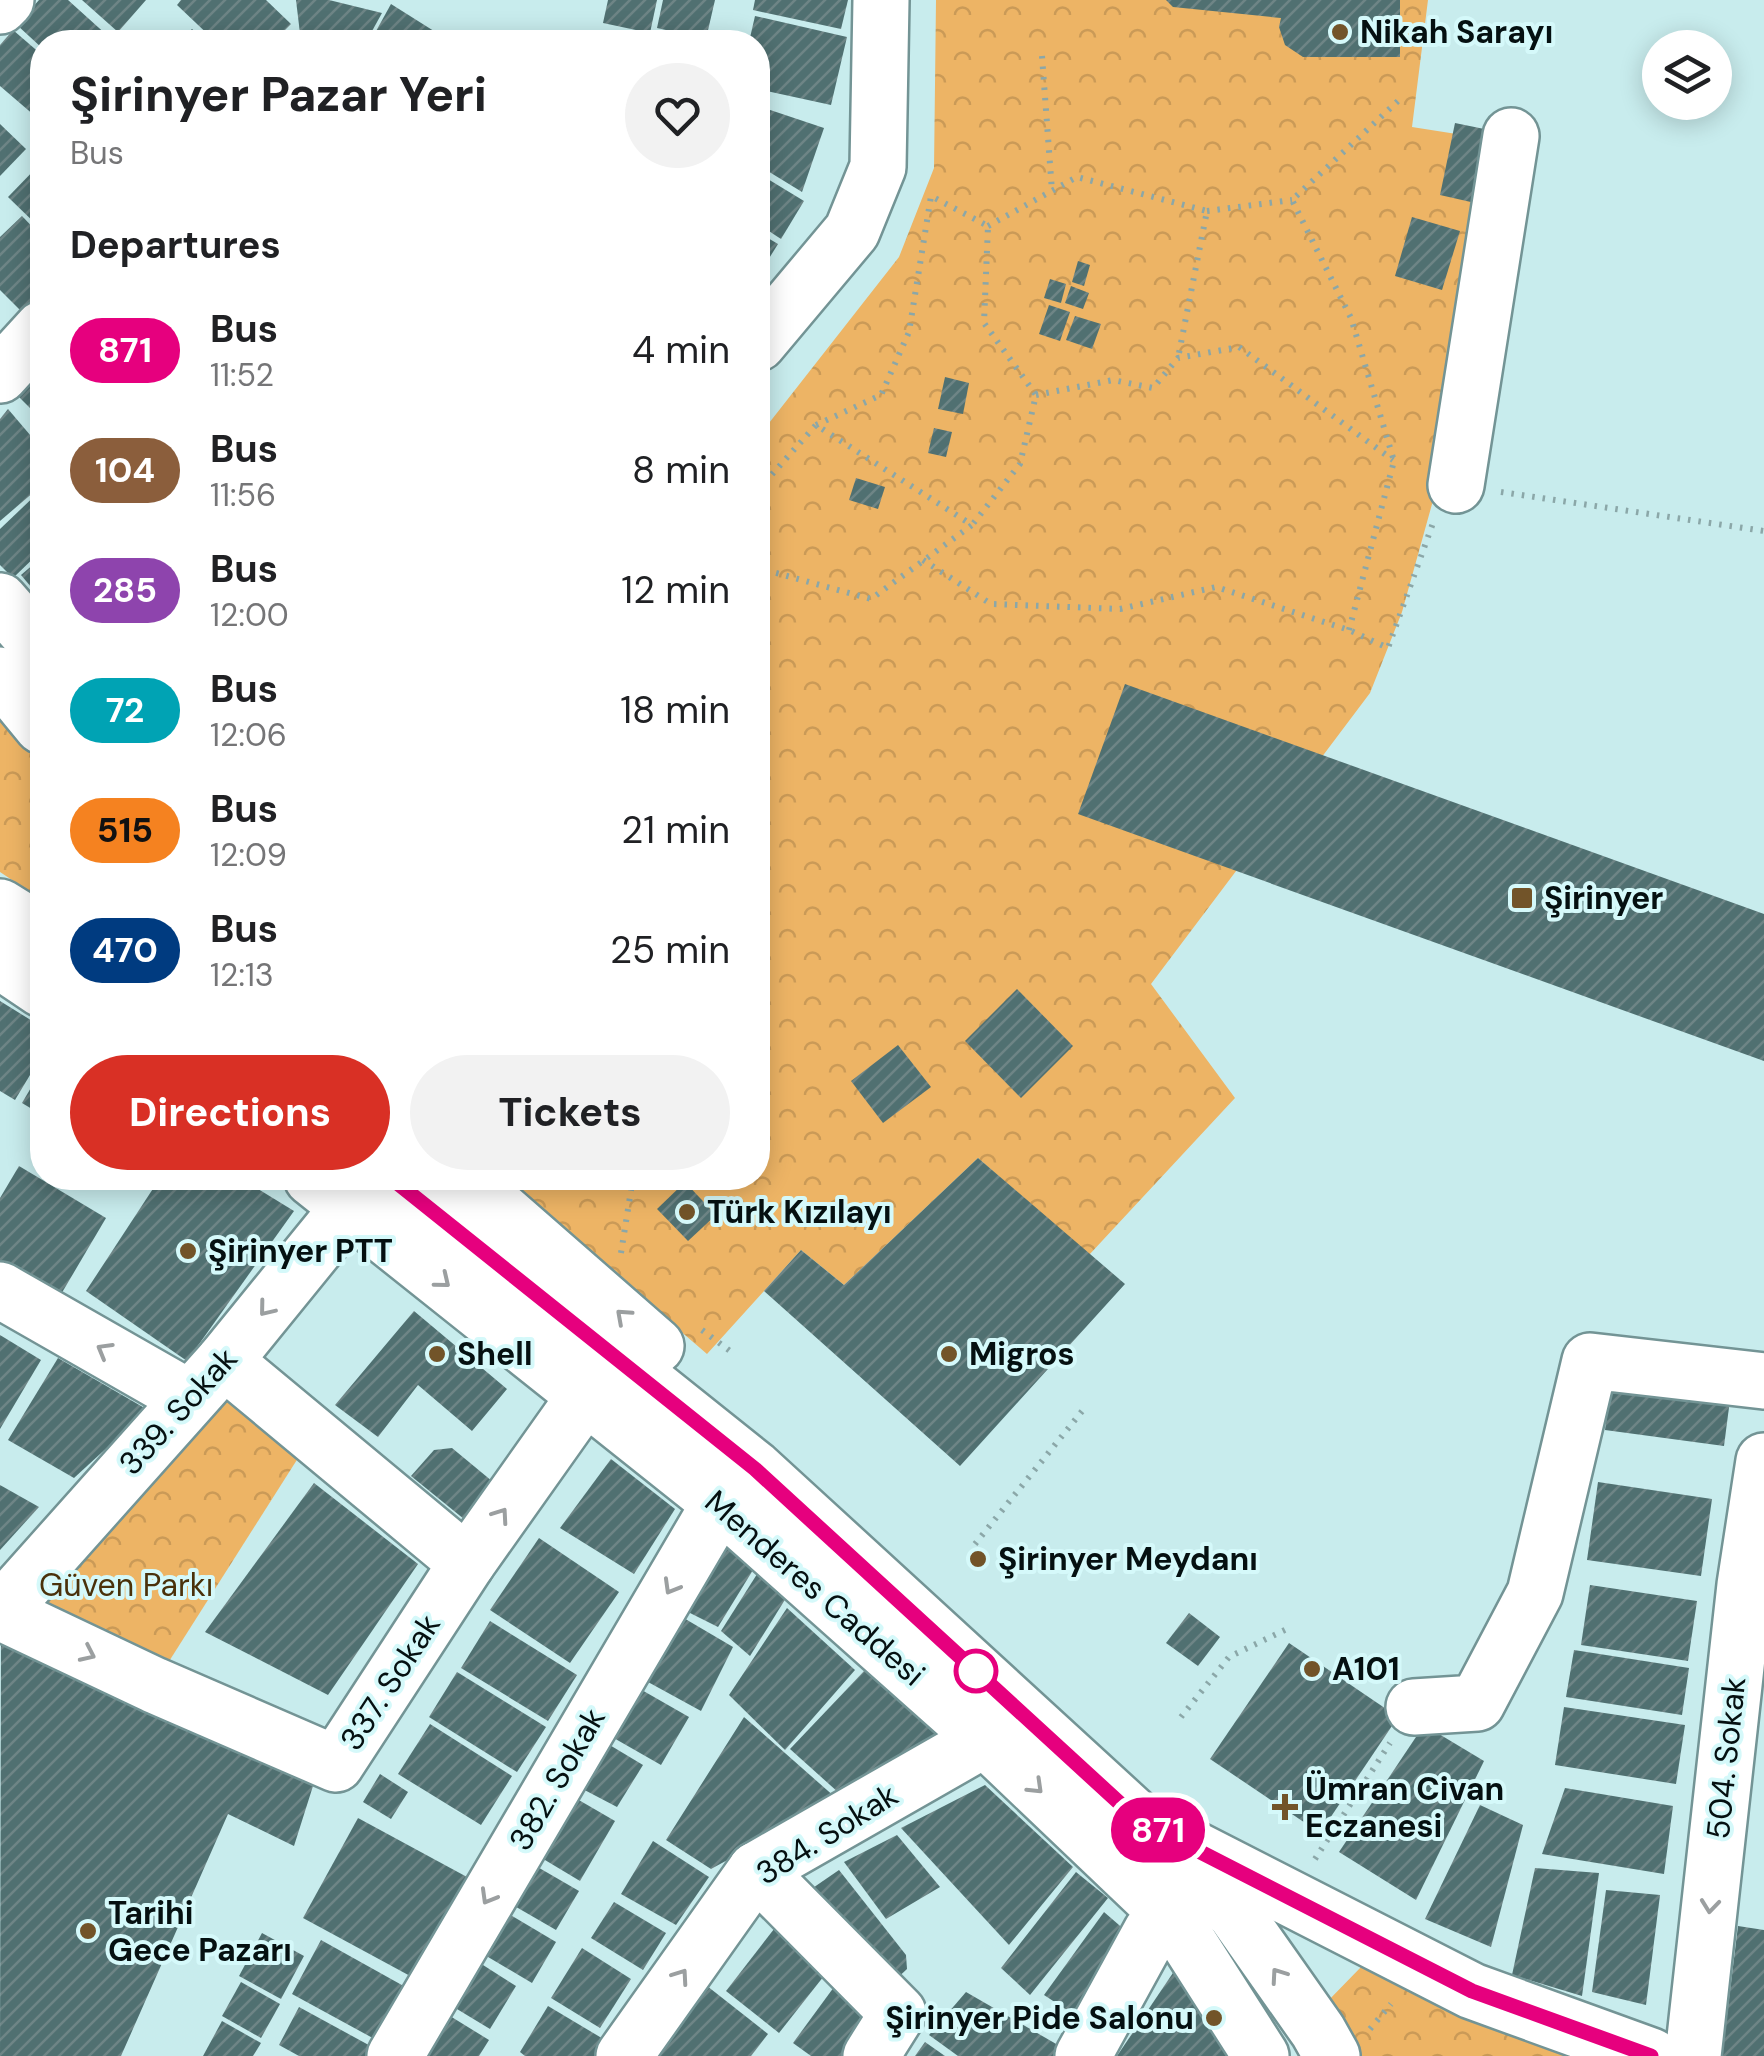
<!DOCTYPE html>
<html lang="en">
<head>
<meta charset="utf-8">
<style>
  body { margin:0; font-family:"DM Sans",sans-serif; background:#f2f2f2; color:#202124; height:100vh; display:flex; flex-direction:column; font-size:38px; white-space:nowrap }
  * { box-sizing:border-box; margin:0 }
  p { font-size:32px; color:#757577 }
  .icon { flex:none; width:55px; height:55px; fill:none; stroke:currentColor; stroke-width:2; stroke-linecap:round; stroke-linejoin:round }
  .map { position:relative; flex:1; overflow:hidden }
  .details { position:absolute; left:30px; top:30px; width:740px; height:1160px; display:flex; flex-direction:column; background:#fff; border-radius:40px; box-shadow:0 5px 25px #0003 }
  .details>* { flex:none }
  .badge { padding:0 20px; border-radius:32px; font-size:35px; line-height:65px }
  .controls { position:absolute; left:1642px; top:30px; display:grid; gap:20px }
  .controls a { display:grid; place-items:center; width:90px; height:90px; border-radius:50%; background:#fff; box-shadow:0 5px 25px #0003; font-size:50px }
  .map>.badge { position:absolute; translate:-50% -50%; box-shadow:0 0 0 5px #fff }
  h2 { padding:0 40px; font-size:38px; line-height:90px }
  .round { display:grid; place-items:center; flex:none; width:105px; height:105px; border-radius:52px; background:#f2f2f2 }
  .headline { display:flex; align-items:center; justify-content:space-between; height:170px; padding:0 40px }
  h1 { font-size:48px; font-weight:700; line-height:75px }
  .button { display:flex; gap:20px; margin-top:auto; padding:20px 40px }
  .button a { flex:1; height:115px; border-radius:60px; background:#d93025; color:#fff; font-size:40px; font-weight:700; line-height:115px; text-align:center }
  .button a+a { background:#f2f2f2; color:#202124 }
  ul { padding:0; list-style:none }
  li { display:flex; align-items:center; gap:30px; height:120px; padding:0 40px }
  li div { flex:1 }
  li b { display:block; font-size:38px }
  li em { font-style:normal }
  li .badge { min-width:110px; font-weight:700; text-align:center }
  .map>svg:first-child { display:block }
  .forest { fill:url(#forest-crowns) }
  .building { fill:url(#building-hatch) }
  .lines { fill:none; stroke-linecap:round; stroke-linejoin:round }
  .minor-casing { stroke:#739495; stroke-width:60 }
  .major-casing { stroke:#739495; stroke-width:60 }
  .path { stroke:#8ba7a8; stroke-width:6; stroke-dasharray:2.5 8; stroke-linecap:butt }
  .minor { stroke:#fff; stroke-width:55 }
  .major { stroke:#fff; stroke-width:55 }
  .oneway { stroke:#9b9fa0 }
  .line-casing { stroke:#fff; stroke-width:22 }
  .line { stroke:#e6007e; stroke-width:15 }
  .poi-dot { fill:#725429; stroke:#d5f9fa; stroke-width:4 }
  .stop-dot { fill:#fff; stroke:#e6007e; stroke-width:5 }
  .labels { text-anchor:middle; stroke-width:8; stroke-linejoin:round; paint-order:stroke }
  .poi-label { font-size:32px; font-weight:bold; fill:#051011; stroke:#d5f9fa; text-anchor:start }
  .street-label { font-size:32px; fill:#051011; stroke:#d5f9fa }
  .park-label { font-size:32px; fill:#4a310a; stroke:#d5f9fa }
</style>
</head>
<body>
<div class="map">
<svg width="1764" height="2056" viewBox="0 0 1764 2056">
  <defs>
    <pattern id="forest-crowns" width="20" height="18" patternUnits="userSpaceOnUse" patternTransform="scale(2.5)"><rect width="20" height="18" fill="#edb465"/><path d="M2 6a3 3 0 1 1 6 0M12 15a3 3 0 1 1 6 0" fill="none" stroke="#ca9a57"/></pattern>
    <pattern id="building-hatch" width="6" height="6" patternUnits="userSpaceOnUse" patternTransform="scale(2.5)"><rect width="6" height="6" fill="#507071"/><path d="M-1 1l2-2M0 6l6-6M5 7l2-2" fill="none" stroke="#6e8586"/></pattern>
  </defs>
  <rect width="100%" height="100%" fill="#c8eced"/>
  <g class="forest">
    <polygon points="936,0 1428,0 1412,127 1501,141 1444,461 1402,612 1370,693 1151,984 1235,1098 1089,1255 978,1158 844,1285 801,1250 707,1354 503,1178 758,1178 758,437 899,257 934,168"/>
    <polygon points="0,718 42,726 42,900 0,872"/>
    <polygon points="205,1381 300,1455 154,1685 0,1612"/>
    <path d="M 1361,1967 C 1430,2004 1500,2030 1574,2056 L 1353,2056 L 1324,2005 Z"/>
  </g>
  <g class="building">
    <polygon points="39,0 68,0 109,37 105,42 42,42 42,48 17,25"/>
    <polygon points="82,0 146,0 118,32"/>
    <polygon points="181,0 266,0 291,24 273,42 216,42 177,5"/>
    <polygon points="296,0 329,0 382,13 366,42 301,42"/>
    <polygon points="608,0 657,0 650,33 603,23"/>
    <polygon points="663,0 715,0 706,39 657,28"/>
    <polygon points="755,0 848,0 841,29 753,10"/>
    <polygon points="1166,0 1400,0 1400,57 1303,57 1285,45 1279,27 1281,18 1173,7"/>
    <polygon points="391,4 445,38 443,42 370,42"/>
    <polygon points="755,16 847,37 831,105 758,89 758,42 749,42"/>
    <polygon points="192,29 207,42 178,42"/>
    <polygon points="13,30 42,55 42,122 0,86 0,45"/>
    <polygon points="758,106 824,128 802,192 758,165"/>
    <polygon points="1455,123 1499,132 1484,205 1440,195"/>
    <polygon points="0,124 26,149 0,176"/>
    <polygon points="39,165 42,168 42,230 8,197"/>
    <polygon points="758,173 804,201 781,239 758,224"/>
    <polygon points="22,216 42,237 42,294 23,313 0,290 0,237"/>
    <polygon points="1412,217 1460,231 1442,290 1395,276"/>
    <polygon points="758,232 778,244 758,276"/>
    <polygon points="1078,261 1090,265 1084,286 1072,282"/>
    <polygon points="1050,279 1066,284 1061,303 1044,298"/>
    <polygon points="1071,286 1089,293 1083,309 1065,303"/>
    <polygon points="1049,305 1070,312 1060,341 1039,334"/>
    <polygon points="1075,316 1101,324 1092,349 1066,340"/>
    <polygon points="42,362 42,420 14,392"/>
    <polygon points="945,377 969,383 963,414 938,409"/>
    <polygon points="8,409 42,449 42,485 0,521 0,419"/>
    <polygon points="934,428 952,432 946,457 928,453"/>
    <polygon points="856,478 885,487 878,509 849,500"/>
    <polygon points="42,489 42,550 13,578 0,565 0,529"/>
    <polygon points="42,557 42,600 21,575"/>
    <polygon points="1125,684 1764,914 1764,1061 1078,814"/>
    <polygon points="1017,989 1073,1046 1021,1098 965,1041"/>
    <polygon points="0,1001 42,1027 42,1055 15,1100 0,1091"/>
    <polygon points="898,1045 931,1087 883,1123 851,1081"/>
    <polygon points="42,1069 42,1115 22,1103"/>
    <polygon points="978,1158 1125,1284 960,1466 764,1291 801,1250 844,1285"/>
    <polygon points="19,1166 106,1218 60,1296 0,1261 0,1198"/>
    <polygon points="160,1178 240,1178 294,1211 187,1361 86,1291"/>
    <polygon points="685,1182 716,1215 688,1241 657,1209"/>
    <polygon points="414,1311 507,1389 472,1431 418,1385 378,1437 335,1405"/>
    <polygon points="0,1335 41,1360 0,1429"/>
    <polygon points="58,1358 148,1410 74,1478 8,1440"/>
    <polygon points="1612,1376 1731,1392 1724,1446 1605,1430"/>
    <polygon points="452,1448 504,1491 475,1528 411,1476 434,1450"/>
    <polygon points="611,1459 675,1509 634,1574 560,1528"/>
    <polygon points="1598,1482 1712,1499 1701,1576 1587,1560"/>
    <polygon points="314,1483 418,1564 328,1695 205,1632"/>
    <polygon points="0,1485 39,1507 0,1550"/>
    <polygon points="539,1538 619,1592 570,1663 490,1610"/>
    <polygon points="724,1540 753,1570 718,1627 684,1610"/>
    <polygon points="759,1571 786,1598 750,1656 721,1631"/>
    <polygon points="1590,1585 1697,1601 1688,1661 1581,1645"/>
    <polygon points="787,1608 855,1670 785,1750 729,1695"/>
    <polygon points="1189,1613 1220,1637 1198,1666 1166,1643"/>
    <polygon points="682,1617 733,1647 701,1711 648,1682"/>
    <polygon points="490,1621 577,1675 548,1721 461,1668"/>
    <polygon points="1,1642 313,1786 294,1846 228,1814 121,2056 0,2056"/>
    <polygon points="1289,1643 1398,1717 1320,1833 1210,1759"/>
    <polygon points="1574,1650 1689,1668 1682,1715 1566,1697"/>
    <polygon points="866,1669 948,1743 849,1802 790,1749"/>
    <polygon points="457,1672 546,1727 517,1772 429,1717"/>
    <polygon points="633,1685 689,1717 661,1765 605,1733"/>
    <polygon points="1564,1707 1685,1725 1676,1784 1555,1765"/>
    <polygon points="744,1717 844,1805 766,1839 711,1869 666,1840"/>
    <polygon points="430,1724 512,1776 481,1825 398,1774"/>
    <polygon points="1424,1725 1484,1761 1416,1900 1339,1852"/>
    <polygon points="603,1741 643,1765 617,1807 575,1785"/>
    <polygon points="380,1774 408,1792 391,1819 363,1802"/>
    <polygon points="985,1785 1073,1867 1009,1945 901,1828"/>
    <polygon points="1565,1788 1673,1806 1664,1874 1542,1854"/>
    <polygon points="565,1792 615,1821 580,1881 530,1851"/>
    <polygon points="1480,1805 1523,1825 1491,1947 1425,1919"/>
    <polygon points="358,1818 467,1877 412,1977 303,1918"/>
    <polygon points="897,1835 940,1887 886,1919 844,1862"/>
    <polygon points="653,1841 709,1877 676,1925 621,1894"/>
    <polygon points="522,1858 579,1891 556,1930 499,1897"/>
    <polygon points="1535,1868 1599,1873 1582,1996 1512,1975"/>
    <polygon points="839,1870 906,1955 907,1969 892,1983 804,1894"/>
    <polygon points="1076,1872 1108,1898 1030,1995 1001,1968"/>
    <polygon points="1606,1890 1660,1895 1646,2005 1592,1992"/>
    <polygon points="614,1902 666,1933 643,1970 591,1938"/>
    <polygon points="1104,1912 1134,1938 1076,2016 1044,1995"/>
    <polygon points="507,1913 556,1942 532,1983 483,1954"/>
    <polygon points="781,1920 831,1967 779,2033 726,1991"/>
    <polygon points="1738,1926 1764,1930 1764,2056 1722,2056"/>
    <polygon points="262,1933 304,1956 281,1999 239,1976"/>
    <polygon points="321,1940 409,1989 380,2042 292,1994"/>
    <polygon points="582,1948 631,1979 600,2028 551,1998"/>
    <polygon points="472,1958 516,1986 490,2029 447,2003"/>
    <polygon points="1183,1958 1240,2056 1117,2056"/>
    <polygon points="241,1982 280,2004 261,2038 222,2016"/>
    <polygon points="702,1982 768,2034 751,2056 645,2056"/>
    <polygon points="834,1987 882,2026 862,2056 811,2056 793,2043"/>
    <polygon points="966,1992 1077,2056 958,2056 929,2035"/>
    <polygon points="548,2006 605,2040 595,2056 525,2056 520,2052"/>
    <polygon points="299,2007 376,2049 372,2056 299,2056 279,2045"/>
    <polygon points="437,2008 489,2040 479,2056 407,2056"/>
    <polygon points="222,2021 261,2043 253,2056 203,2056"/>
    <polygon points="925,2042 945,2056 915,2056"/>
  </g>
  <g class="lines">
    <defs>
      <g id="minor">
        <polyline points="0,6 6,0"/>
        <polyline points="0,375 42,329"/>
        <polyline points="1456,485 1511,136"/>
        <polyline points="0,601 42,649"/>
        <polyline points="0,675 42,726"/>
        <polyline points="350,1206 224,1361 0,1612 154,1685 336,1764 467,1563 586,1395"/>
        <polyline points="0,1290 189,1398"/>
        <polyline points="224,1361 467,1563"/>
        <polyline points="1414,1707 1477,1703 1535,1593 1590,1361 1764,1381"/>
        <polyline points="756,1870 898,2013 871,2056"/>
        <polyline points="395,2056 720,1503"/>
        <polyline points="624,2056 756,1870 985,1739"/>
        <polyline points="1083,2056 1151,1932 1173,1918"/>
      </g>
      <g id="major">
        <polyline points="758,343 852,231 878,167 881,0"/>
        <polyline points="0,907 42,933"/>
        <polyline points="0,961 42,989"/>
        <polyline points="312,1178 720,1503 985,1739 1173,1918 1261,2056"/>
        <polyline points="391,1178 755,1469 1138,1820 1235,1913 1318,2031 1332,2056"/>
        <polyline points="464,1178 656,1346"/>
        <polyline points="1190,1847 1472,1991 1651,2056"/>
        <polyline points="1693,2056 1745,1585 1764,1461"/>
      </g>
    </defs>
    <use href="#minor" class="minor-casing"/>
    <use href="#major" class="major-casing"/>
    <g class="path">
      <polyline points="1042,56 1052,191"/>
      <polyline points="1207,211 1292,200"/>
      <polyline points="988,226 1077,177 1207,211 1178,358"/>
      <polyline points="1036,395 1113,380 1153,388 1178,358 1239,347 1393,460"/>
      <polyline points="816,425 881,395 909,332 931,196 988,226 984,323 1036,395 1020,464 972,525"/>
      <polyline points="758,490 816,425 972,525 871,599 758,568"/>
      <polyline points="1501,492 1764,531"/>
      <polyline points="923,560 991,604 1120,609 1216,587 1349,630 1388,648 1433,523"/>
      <polyline points="1349,630 1394,461 1351,318 1292,200 1399,100"/>
      <polyline points="758,887 766,894 758,902"/>
      <polyline points="621,1253 633,1178"/>
      <polyline points="702,1330 734,1354"/>
      <polyline points="975,1544 1083,1410"/>
      <polyline points="1181,1717 1229,1657 1291,1627"/>
      <polyline points="1315,1859 1390,1743"/>
      <polyline points="1370,2029 1391,2004"/>
    </g>
    <use href="#minor" class="minor"/>
    <use href="#major" class="major"/>
  </g>
  <defs><path id="oneway-chevron" d="M-2-3.5L2.5 0L-2 3.5" fill="none" stroke-width="1.6" stroke-linecap="round" stroke-linejoin="round" transform="scale(2.5)"/></defs>
  <g class="oneway">
    <use href="#oneway-chevron" transform="translate(443 1281) rotate(39)"/>
    <use href="#oneway-chevron" transform="translate(266 1309) rotate(129)"/>
    <use href="#oneway-chevron" transform="translate(623 1316) rotate(-138)"/>
    <use href="#oneway-chevron" transform="translate(104 1350) rotate(-150)"/>
    <use href="#oneway-chevron" transform="translate(501 1515) rotate(-55)"/>
    <use href="#oneway-chevron" transform="translate(671 1587) rotate(120)"/>
    <use href="#oneway-chevron" transform="translate(88 1654) rotate(25)"/>
    <use href="#oneway-chevron" transform="translate(1036 1787) rotate(44)"/>
    <use href="#oneway-chevron" transform="translate(488 1897) rotate(120)"/>
    <use href="#oneway-chevron" transform="translate(1710 1906) rotate(96)"/>
    <use href="#oneway-chevron" transform="translate(1278 1975) rotate(-125)"/>
    <use href="#oneway-chevron" transform="translate(681 1976) rotate(-55)"/>
  </g>
  <g class="lines">
    <defs>
      <polyline id="line" points="391,1178 755,1469 1138,1820 1472,1991 1651,2056"/>
    </defs>
    <use href="#line" class="line-casing"/>
    <use href="#line" class="line"/>
  </g>
  <g class="poi-dot">
    <circle cx="1340" cy="32" r="10"/>
    <rect x="1510" y="886" width="24" height="24" rx="5"/>
    <circle cx="687" cy="1212" r="10"/>
    <circle cx="188" cy="1251" r="10"/>
    <circle cx="437" cy="1354" r="10"/>
    <circle cx="949" cy="1354" r="10"/>
    <circle cx="978" cy="1559" r="10"/>
    <circle cx="1312" cy="1669" r="10"/>
    <path d="M1280 1792h10v10h10v10h-10v10h-10v-10h-10v-10h10z"/>
    <circle cx="88" cy="1931" r="10"/>
    <circle cx="1214" cy="2018" r="10"/>
  </g>
  <circle class="stop-dot" cx="976" cy="1671" r="20"/>
  <g class="labels">
    <g class="poi-label">
      <text x="1360" y="43">Nikah Sarayı</text>
      <text x="1544" y="909">Şirinyer</text>
      <text x="707" y="1223">Türk Kızılayı</text>
      <text x="208" y="1262">Şirinyer PTT</text>
      <text x="457" y="1365">Shell</text>
      <text x="969" y="1365">Migros</text>
      <text x="998" y="1570">Şirinyer Meydanı</text>
      <text x="1332" y="1680">A101</text>
      <text x="1305" y="1800">Ümran Civan<tspan x="1305" dy="37">Eczanesi</tspan></text>
      <text x="108" y="1924">Tarihi<tspan x="108" dy="37">Gece Pazarı</tspan></text>
      <text x="1194" y="2029" text-anchor="end">Şirinyer Pide Salonu</text>
    </g>
    <g class="street-label">
      <text transform="translate(178 1411) rotate(-48)" y="11">339. Sokak</text>
      <text transform="translate(815 1588) rotate(41)" y="11">Menderes Caddesi</text>
      <text transform="translate(390 1682) rotate(-57)" y="11">337. Sokak</text>
      <text transform="translate(1726 1758) rotate(-84)" y="11">504. Sokak</text>
      <text transform="translate(557 1779) rotate(-60)" y="11">382. Sokak</text>
      <text transform="translate(827 1834) rotate(-32)" y="11">384. Sokak</text>
    </g>
    <g class="park-label">
      <text x="126" y="1596">Güven Parkı</text>
    </g>
  </g>
</svg>
<div class="controls">
<a><svg class="icon" aria-label="layers" viewBox="0 0 24 24"><path d="M12 4l9 5-9 5-9-5zM3 14l9 5 9-5"/></svg></a>
</div>
<b class="badge" style="left:1158px;top:1830px;background:#e6007e;color:#fff">871</b>
<section class="details">
<div class="headline"><div><h1>Şirinyer Pazar Yeri</h1><p>Bus</p></div><a class="round"><svg class="icon" aria-label="heart" viewBox="0 0 24 24"><path d="M12 20l-8-8c-3-5 5-10 8-4 3-6 11-1 8 4z"/></svg></a></div>
<h2>Departures</h2>
<ul>
<li><span class="badge" style="background:#e6007e;color:#fff">871</span><div><b>Bus</b><p>11:52</p></div><em>4 min</em></li>
<li><span class="badge" style="background:#8b5e3c;color:#fff">104</span><div><b>Bus</b><p>11:56</p></div><em>8 min</em></li>
<li><span class="badge" style="background:#8e44ad;color:#fff">285</span><div><b>Bus</b><p>12:00</p></div><em>12 min</em></li>
<li><span class="badge" style="background:#00a3b4;color:#fff">72</span><div><b>Bus</b><p>12:06</p></div><em>18 min</em></li>
<li><span class="badge" style="background:#f58220;color:#111">515</span><div><b>Bus</b><p>12:09</p></div><em>21 min</em></li>
<li><span class="badge" style="background:#003b80;color:#fff">470</span><div><b>Bus</b><p>12:13</p></div><em>25 min</em></li>
</ul>
<div class="button"><a>Directions</a><a>Tickets</a></div>
</section>
</div>
</body>
</html>
